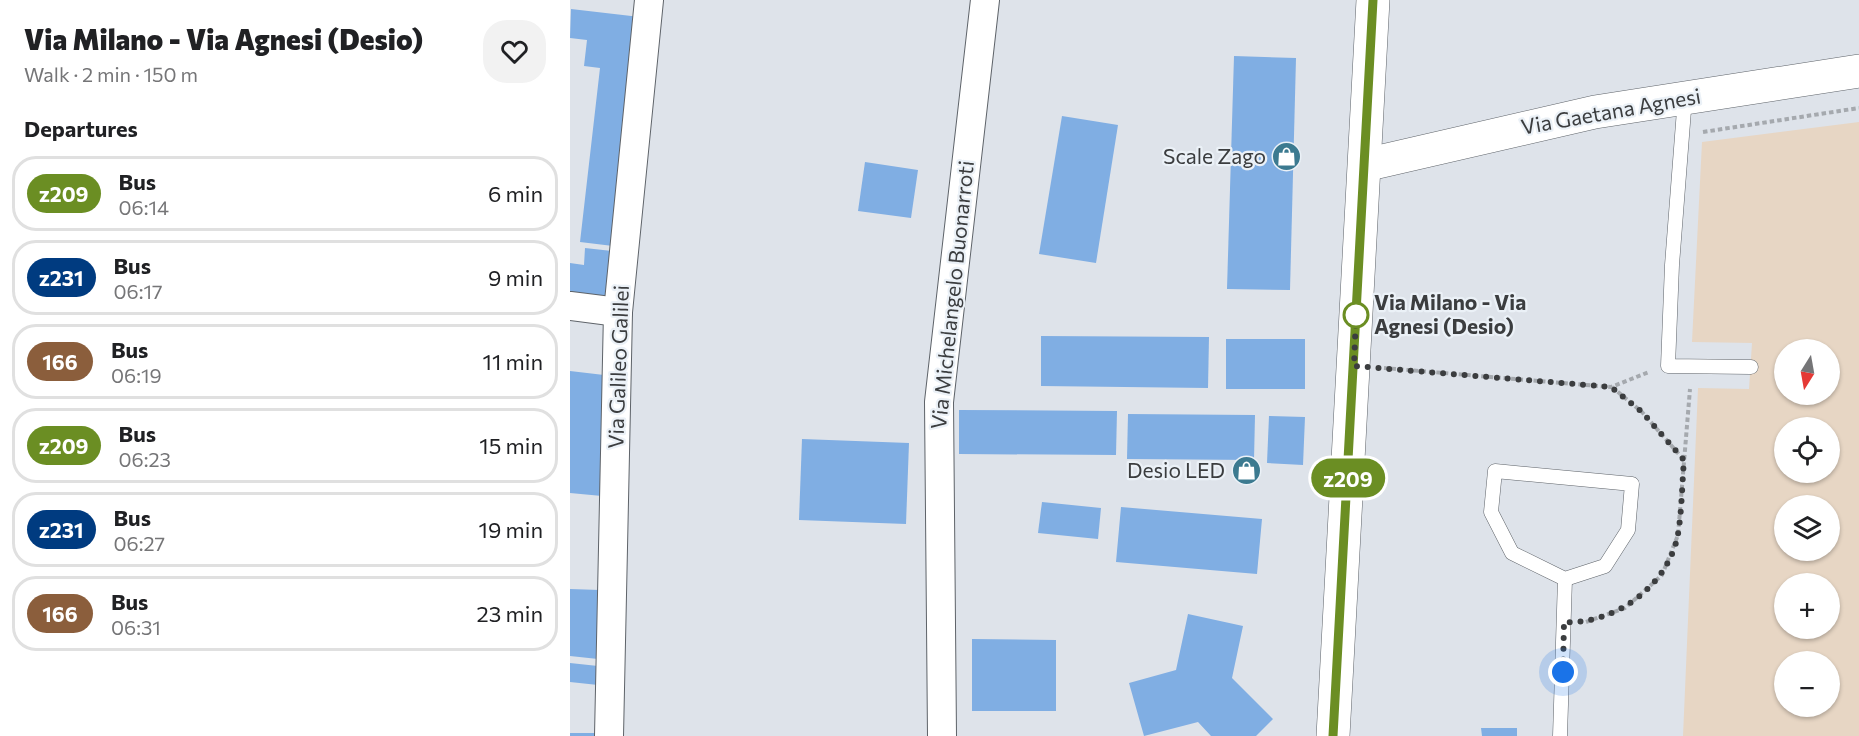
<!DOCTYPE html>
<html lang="en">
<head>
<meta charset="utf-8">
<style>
  body { margin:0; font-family:Commissioner,sans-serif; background:#f2f2f2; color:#202124; height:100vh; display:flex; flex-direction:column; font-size:22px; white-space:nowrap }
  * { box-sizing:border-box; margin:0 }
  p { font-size:20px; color:#757577 }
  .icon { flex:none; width:33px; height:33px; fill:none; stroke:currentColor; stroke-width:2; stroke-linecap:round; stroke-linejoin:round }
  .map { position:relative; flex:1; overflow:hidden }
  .side { display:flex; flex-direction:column; background:#fff; width:570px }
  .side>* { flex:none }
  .badge { padding:0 12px; border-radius:20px; font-size:21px; line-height:39px }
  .needle { width:39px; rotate:191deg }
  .buttons { position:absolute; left:1204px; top:339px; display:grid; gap:12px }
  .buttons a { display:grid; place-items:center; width:66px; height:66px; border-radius:50%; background:#fff; box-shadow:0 2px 4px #0004; font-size:30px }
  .you { position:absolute; width:30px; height:30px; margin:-15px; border:4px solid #fff; border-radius:50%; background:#1a73e8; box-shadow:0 0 0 9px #1a73e833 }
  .map>.badge { position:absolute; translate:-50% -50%; box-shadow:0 0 0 3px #fff }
  h2 { padding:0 24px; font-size:22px; line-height:54px }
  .round { display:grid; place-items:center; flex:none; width:63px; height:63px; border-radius:24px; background:#f2f2f2 }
  .summary { display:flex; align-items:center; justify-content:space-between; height:102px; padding:0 24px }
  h1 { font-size:28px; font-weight:800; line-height:45px }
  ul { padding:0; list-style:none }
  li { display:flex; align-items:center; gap:18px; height:75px; margin:0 12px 9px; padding:0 12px; border:3px solid #e0e0e0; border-radius:24px }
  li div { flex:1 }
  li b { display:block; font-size:22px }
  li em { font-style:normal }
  li .badge { min-width:66px; font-weight:700; text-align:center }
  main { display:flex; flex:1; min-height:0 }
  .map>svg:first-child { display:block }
  .education { fill:#e7d6c4; fill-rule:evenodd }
  .building { fill:#80aee3 }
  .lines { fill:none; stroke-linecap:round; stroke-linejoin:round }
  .lane-casing { stroke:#5e6369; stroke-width:15 }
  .street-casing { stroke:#5e6369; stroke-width:30 }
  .secondary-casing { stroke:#5e6369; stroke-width:34 }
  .path { stroke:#a5a9ae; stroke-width:4; stroke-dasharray:4.5 3; stroke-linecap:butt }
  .lane { stroke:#fff; stroke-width:14 }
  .street { stroke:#fff; stroke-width:28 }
  .secondary { stroke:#fff; stroke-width:33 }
  .line-casing { stroke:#fff; stroke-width:14 }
  .line { stroke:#6b8e23; stroke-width:9 }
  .walk { stroke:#3b3d3f; stroke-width:6; stroke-dasharray:0 10.8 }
  .stop-dot { fill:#fff; stroke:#6b8e23; stroke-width:3 }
  .labels { text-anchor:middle; stroke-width:4.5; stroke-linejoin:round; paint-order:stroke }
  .street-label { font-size:21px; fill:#3b3d3f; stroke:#ebf1f7 }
  .poi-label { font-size:21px; fill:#3b3d3f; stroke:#ebf1f7; text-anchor:end }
  .stop-label { font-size:21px; font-weight:bold; fill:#3b3d3f; stroke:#ebf1f7; text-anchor:start }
</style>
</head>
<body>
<main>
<section class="side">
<div class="summary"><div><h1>Via Milano - Via Agnesi (Desio)</h1><p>Walk · 2 min · 150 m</p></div><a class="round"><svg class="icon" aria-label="heart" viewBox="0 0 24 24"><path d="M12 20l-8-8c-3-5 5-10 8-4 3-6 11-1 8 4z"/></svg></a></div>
<h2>Departures</h2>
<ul>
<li><span class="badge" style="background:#6b8e23;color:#fff">z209</span><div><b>Bus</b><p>06:14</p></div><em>6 min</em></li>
<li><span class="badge" style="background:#003b80;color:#fff">z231</span><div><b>Bus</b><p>06:17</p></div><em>9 min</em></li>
<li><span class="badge" style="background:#8b5e3c;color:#fff">166</span><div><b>Bus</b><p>06:19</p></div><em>11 min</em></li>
<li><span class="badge" style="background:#6b8e23;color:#fff">z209</span><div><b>Bus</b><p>06:23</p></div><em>15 min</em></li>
<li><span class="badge" style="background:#003b80;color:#fff">z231</span><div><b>Bus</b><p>06:27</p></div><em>19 min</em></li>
<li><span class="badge" style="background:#8b5e3c;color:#fff">166</span><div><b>Bus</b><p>06:31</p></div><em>23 min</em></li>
</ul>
</section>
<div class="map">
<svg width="1289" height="736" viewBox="0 0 1289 736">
  <rect width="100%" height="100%" fill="#dee3ea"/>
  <path class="education" d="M 1289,122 L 1289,736 L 1113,736 L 1128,388 L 1179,389 L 1182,343 L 1122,342 L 1132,142 ZM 1215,350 L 1260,350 L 1260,394 L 1215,394 ZM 1215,428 L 1260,428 L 1260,472 L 1215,472 ZM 1215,506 L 1260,506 L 1260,550 L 1215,550 ZM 1215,584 L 1260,584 L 1260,628 L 1215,628 ZM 1215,662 L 1260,662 L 1260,706 L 1215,706 Z"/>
  <g class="building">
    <polygon points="1,9 70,17 43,246 10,242 30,68 14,66 17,40 0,38"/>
    <polygon points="664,56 726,58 720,290 657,289"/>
    <polygon points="492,116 548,125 526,263 469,254"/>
    <polygon points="295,162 348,170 341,218 288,211"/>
    <polygon points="15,248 42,251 37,301 0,295 0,263 14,265"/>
    <polygon points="471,336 639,337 638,388 471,386"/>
    <rect x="656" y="339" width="79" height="50"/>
    <polygon points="0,371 34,375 32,496 0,493"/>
    <polygon points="389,410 547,411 546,455 389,454"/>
    <polygon points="558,414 685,415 684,460 557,459"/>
    <polygon points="699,416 735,417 733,465 697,463"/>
    <polygon points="232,439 339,443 336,524 229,520"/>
    <polygon points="472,502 531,508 528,539 468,533"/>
    <polygon points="551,507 692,519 687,574 546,562"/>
    <polygon points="0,589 30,590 28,659 0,656"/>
    <polygon points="618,614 673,626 662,678 703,719 686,736 641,736 628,722 574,736 559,683 606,670"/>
    <polygon points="402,639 486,640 486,711 402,711"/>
    <polygon points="0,663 28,666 28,685 0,682"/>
    <polygon points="911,728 947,728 947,736 912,736"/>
    <rect x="0" y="733" width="28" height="3"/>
  </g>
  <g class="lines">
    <defs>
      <g id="lane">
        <polyline points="1115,97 1102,265 1098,366 1181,367"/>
        <polygon points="925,471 1062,484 1058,530 1035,566 995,579 942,553 921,512"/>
        <polyline points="990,736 995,579"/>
      </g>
      <g id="street">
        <polyline points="0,306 48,312"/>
        <polyline points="39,736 48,312 79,0"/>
        <polyline points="372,736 369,402 415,0"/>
      </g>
      <g id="secondary">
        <polyline points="795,165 1025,112 1289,71"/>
        <polyline points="763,736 803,0"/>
      </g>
    </defs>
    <use href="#lane" class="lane-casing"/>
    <use href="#street" class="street-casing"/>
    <use href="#secondary" class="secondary-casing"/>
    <g class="path">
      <polyline points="1133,132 1289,108"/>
      <polyline points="814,368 1041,387 1079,372"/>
      <polyline points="1042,387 1072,412 1114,460"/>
      <polyline points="1016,622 1055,608 1092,575 1108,535 1120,389"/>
    </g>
    <use href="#lane" class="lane"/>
    <use href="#street" class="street"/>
    <use href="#secondary" class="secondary"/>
  </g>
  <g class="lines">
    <defs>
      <polyline id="line" points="763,736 803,0"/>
    </defs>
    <use href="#line" class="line-casing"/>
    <use href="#line" class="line"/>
    <path class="walk" d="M 786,315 L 784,366 L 1041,387 L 1072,412 L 1114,460 C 1112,484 1112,510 1108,534 C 1099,585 1045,625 994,622 L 993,672"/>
  </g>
  <defs>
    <symbol id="shop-disc" viewBox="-11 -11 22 22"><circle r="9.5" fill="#3c7a90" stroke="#ebf1f7"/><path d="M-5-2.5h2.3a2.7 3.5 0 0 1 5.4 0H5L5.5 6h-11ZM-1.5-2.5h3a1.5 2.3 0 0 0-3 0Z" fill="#fff"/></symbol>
  </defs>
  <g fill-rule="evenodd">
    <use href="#shop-disc" x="700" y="140" width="33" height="33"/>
    <use href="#shop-disc" x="660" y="454" width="33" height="33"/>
  </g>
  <circle class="stop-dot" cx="786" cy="315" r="12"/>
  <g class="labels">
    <g class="street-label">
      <text transform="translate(1041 112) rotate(-10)" y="7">Via Gaetana Agnesi</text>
      <text transform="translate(383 295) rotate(-84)" y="7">Via Michelangelo Buonarroti</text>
      <text transform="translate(49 367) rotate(-88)" y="7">Via Galileo Galilei</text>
    </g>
    <g class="poi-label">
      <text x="696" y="164">Scale Zago</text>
      <text x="655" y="478">Desio LED</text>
    </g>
    <g class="stop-label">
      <text x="804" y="310">Via Milano - Via<tspan x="804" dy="24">Agnesi (Desio)</tspan></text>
    </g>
  </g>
</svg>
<div class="buttons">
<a><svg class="needle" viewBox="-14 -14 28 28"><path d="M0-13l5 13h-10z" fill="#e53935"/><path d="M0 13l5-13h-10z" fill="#757577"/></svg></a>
<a><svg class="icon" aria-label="locate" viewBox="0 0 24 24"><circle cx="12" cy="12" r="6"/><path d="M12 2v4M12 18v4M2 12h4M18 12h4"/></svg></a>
<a><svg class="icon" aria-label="layers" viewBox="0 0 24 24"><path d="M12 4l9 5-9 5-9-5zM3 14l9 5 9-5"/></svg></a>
<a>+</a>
<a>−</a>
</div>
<div class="you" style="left:993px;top:672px"></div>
<b class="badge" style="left:778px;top:478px;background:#6b8e23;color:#fff">z209</b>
</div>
</main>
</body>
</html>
